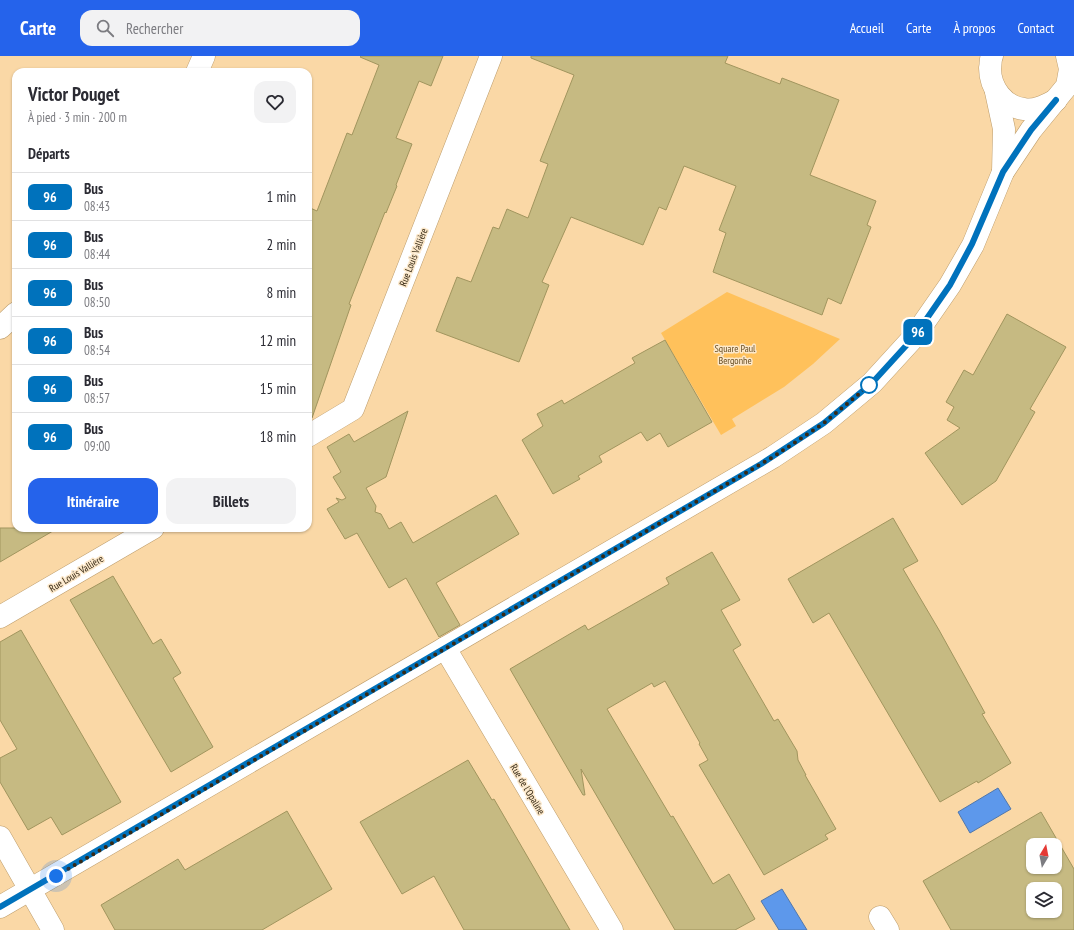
<!DOCTYPE html>
<html lang="fr">
<head>
<meta charset="utf-8">
<style>
  body { margin:0; font-family:"PT Sans Narrow",sans-serif; background:#f2f2f3; color:#2b2b33; height:100vh; display:flex; flex-direction:column; font-size:15px; white-space:nowrap }
  * { box-sizing:border-box; margin:0 }
  p { font-size:13px; color:#7c7c81 }
  .icon { flex:none; width:22px; height:22px; fill:none; stroke:currentColor; stroke-width:2; stroke-linecap:round; stroke-linejoin:round }
  .map { position:relative; flex:1; overflow:hidden }
  .sheet { position:absolute; left:12px; top:12px; width:300px; height:464px; display:flex; flex-direction:column; background:#fff; border-radius:12px; box-shadow:0 1px 3px #0004 }
  .sheet>* { flex:none }
  .badge { padding:0 8px; border-radius:6px; font-size:14px; line-height:26px }
  .needle { width:26px; rotate:10deg }
  .controls { position:absolute; left:1026px; top:782px; display:grid; gap:8px }
  .controls a { display:grid; place-items:center; width:36px; height:36px; border-radius:8px; background:#fff; box-shadow:0 1px 3px #0004; font-size:20px }
  .you { position:absolute; width:20px; height:20px; margin:-10px; border:3px solid #fff; border-radius:50%; background:#1a73e8; box-shadow:0 0 0 6px #1a73e833 }
  .map>.badge { position:absolute; translate:-50% -50%; box-shadow:0 0 0 2px #fff }
  h2 { padding:0 16px; font-size:15px; line-height:36px }
  .round { display:grid; place-items:center; flex:none; width:42px; height:42px; border-radius:12px; background:#f2f2f3 }
  .overview { display:flex; align-items:center; justify-content:space-between; height:68px; padding:0 16px }
  h1 { font-size:19px; font-weight:700; line-height:30px }
  .button { display:flex; gap:8px; margin-top:auto; padding:8px 16px }
  .button a { flex:1; height:46px; border-radius:12px; background:#2563eb; color:#fff; font-size:16px; font-weight:700; line-height:46px; text-align:center }
  .button a+a { background:#f2f2f3; color:#2b2b33 }
  ul { padding:0; list-style:none }
  li { display:flex; align-items:center; gap:12px; height:48px; padding:0 16px; border-top:1px solid #e1e1e2 }
  li div { flex:1 }
  li b { display:block; font-size:15px }
  li em { font-style:normal }
  li .badge { min-width:44px; font-weight:700; text-align:center }
  header { display:flex; align-items:center; gap:24px; box-sizing:border-box; height:56px; padding:0 20px; background:#2563eb; color:#fff }
  header strong { font-size:19px }
  nav { display:flex; gap:22px; margin-inline-start:auto; font-size:14px }
  .search { width:280px; height:36px; background:#f2f2f3; display:flex; align-items:center; gap:10px; box-sizing:border-box; padding:0 14px; border-radius:12px; color:#7c7c81; font-size:15px }
  .map>svg:first-child { display:block }
  .green { fill:#ffc15b }
  .water { fill:#5d98eb; stroke:#5177ab }
  .building { fill:#c6ba82; stroke:#a1955e; fill-rule:evenodd }
  .lines { fill:none; stroke-linecap:round; stroke-linejoin:round }
  .street-casing { stroke:#bd9d6c; stroke-width:23 }
  .street { stroke:#fff; stroke-width:22 }
  .line-casing { stroke:#fff; stroke-width:9 }
  .line { stroke:#0072bc; stroke-width:6 }
  .walk { stroke:#362915; stroke-width:4; stroke-dasharray:0 7.2 }
  .stop-dot { fill:#fff; stroke:#0072bc; stroke-width:2 }
  .labels { text-anchor:middle; stroke-width:3; stroke-linejoin:round; paint-order:stroke }
  .street-label { font-size:10px; fill:#362915; stroke:#fce8ca }
  .park-label { font-size:10px; fill:#664c22; stroke:#fce8ca }
</style>
</head>
<body>
<header>
<strong>Carte</strong>
<div class="search"><svg class="icon" aria-label="search" viewBox="0 0 24 24"><circle cx="10" cy="10" r="6"/><path d="M15 15l6 6"/></svg>Rechercher</div>
<nav><a>Accueil</a><a>Carte</a><a>À propos</a><a>Contact</a></nav>
</header>
<div class="map">
<svg width="1074" height="874" viewBox="0 0 1074 874">
  <rect width="100%" height="100%" fill="#fad8a6"/>
  <polygon class="green" points="727,236 840,283 813,308 784,331 732,363 736,370 721,379 661,277"/>
  <g class="water">
    <polygon points="998,732 1011,753 970,777 958,756"/>
    <polygon points="782,833 807,874 779,874 761,845"/>
  </g>
  <g class="building">
    <polygon points="361,0 443,0 431,30 419,25 396,82 412,88 396,129 397,130 386,157 385,156 349,248 351,249 312,362 308,361 308,151 317,155 347,77 352,79 379,9 360,1"/>
    <polygon points="531,0 728,0 725,7 780,28 782,22 839,44 810,119 876,145 867,169 871,171 841,248 828,242 822,259 713,216 726,177 719,174 736,130 684,110 666,154 659,151 643,189 571,161 542,226 549,229 519,306 436,275 457,221 471,226 493,171 499,173 507,153 528,162 548,108 540,105 574,19 531,2"/>
    <polygon points="1007,258 1066,291 1030,353 1035,356 996,425 962,449 925,397 960,372 947,364 954,351 946,346 964,314 973,319"/>
    <polygon points="665,284 712,366 668,391 660,377 647,385 641,376 599,400 602,406 578,420 580,423 553,438 522,384 543,370 537,358 562,344 564,348 635,307 632,302"/>
    <polygon points="408,355 386,421 366,432 376,450 375,456 381,458 389,473 401,466 413,487 496,439 519,478 436,527 460,569 439,581 406,522 389,532 357,477 345,483 327,453 339,446 336,442 342,444 346,442 333,421 341,416 327,391 349,378 354,386"/>
    <polygon points="893,462 918,505 903,513 939,574 985,657 982,658 1011,707 978,727 977,725 940,746 829,557 813,567 788,523"/>
    <polygon points="0,472 58,472 0,506"/>
    <polygon points="712,496 740,544 721,554 741,589 733,594 774,665 778,663 797,695 798,704 806,719 805,719 836,773 825,779 828,783 764,819 699,709 708,704 699,688 700,687 665,625 654,631 652,627 607,653 671,761 673,760 713,828 729,818 755,863 735,874 675,874 581,713 585,739 583,739 510,613 585,569 588,574 669,528 666,522"/>
    <polygon points="113,520 153,588 161,583 181,617 173,622 213,691 171,716 70,544"/>
    <polygon points="21,574 121,746 62,779 51,761 28,774 0,726 0,702 17,693 0,664 0,586"/>
    <polygon points="468,704 492,744 494,743 570,874 464,874 434,820 402,838 360,766"/>
    <polygon points="287,755 332,833 262,874 115,874 101,849 178,803 185,814"/>
    <path d="M 1041,756 L 1074,813 L 1074,874 L 951,874 L 923,825 ZM 1033,789 L 1055,789 L 1055,811 L 1033,811 ZM 1033,833 L 1055,833 L 1055,855 L 1033,855 Z"/>
  </g>
  <g class="lines">
    <defs>
      <g id="street">
        <path d="M 992,0 C 990,4 991,8 990,12 C 990,32 1004,51 1024,53 C 1036,55 1046,49 1056,44"/>
        <polyline points="197,16 204,0"/>
        <polyline points="996,36 1004,73 1003,116"/>
        <polyline points="0,272 16,257"/>
        <polyline points="308,380 353,353 491,0"/>
        <polyline points="0,561 153,472"/>
        <polyline points="445,592 612,874"/>
        <polyline points="0,781 53,874"/>
        <polyline points="0,851 773,401 824,367 872,327 914,281 950,229 973,189 1003,116 1031,74 1067,30 1070,13 1067,0"/>
        <polyline points="880,861 888,874"/>
      </g>
    </defs>
    <use href="#street" class="street-casing"/>
    <use href="#street" class="street"/>
  </g>
  <g class="lines">
    <defs>
      <polyline id="line" points="0,851 761,408 824,367 872,327 914,281 950,229 972,188 1003,116 1031,74 1056,44"/>
    </defs>
    <use href="#line" class="line-casing"/>
    <use href="#line" class="line"/>
    <polyline class="walk" points="56,820 773,401 824,367 872,327 869,329"/>
  </g>
  <circle class="stop-dot" cx="869" cy="329" r="8"/>
  <g class="labels">
    <g class="street-label">
      <text transform="translate(413 201) rotate(-69)" y="4">Rue Louis Vallière</text>
      <text transform="translate(76 517) rotate(-31)" y="4">Rue Louis Vallière</text>
      <text transform="translate(528 733) rotate(59)" y="4">Rue de l'Opaline</text>
    </g>
    <g class="park-label">
      <text x="735" y="296">Square Paul<tspan x="735" dy="12">Bergonhe</tspan></text>
    </g>
  </g>
</svg>
<div class="controls">
<a><svg class="needle" viewBox="-14 -14 28 28"><path d="M0-13l5 13h-10z" fill="#e53935"/><path d="M0 13l5-13h-10z" fill="#7c7c81"/></svg></a>
<a><svg class="icon" aria-label="layers" viewBox="0 0 24 24"><path d="M12 4l9 5-9 5-9-5zM3 14l9 5 9-5"/></svg></a>
</div>
<div class="you" style="left:56px;top:820px"></div>
<b class="badge" style="left:918px;top:276px;background:#0072bc;color:#fff">96</b>
<section class="sheet">
<div class="overview"><div><h1>Victor Pouget</h1><p>À pied · 3 min · 200 m</p></div><a class="round"><svg class="icon" aria-label="heart" viewBox="0 0 24 24"><path d="M12 20l-8-8c-3-5 5-10 8-4 3-6 11-1 8 4z"/></svg></a></div>
<h2>Départs</h2>
<ul>
<li><span class="badge" style="background:#0072bc;color:#fff">96</span><div><b>Bus</b><p>08:43</p></div><em>1 min</em></li>
<li><span class="badge" style="background:#0072bc;color:#fff">96</span><div><b>Bus</b><p>08:44</p></div><em>2 min</em></li>
<li><span class="badge" style="background:#0072bc;color:#fff">96</span><div><b>Bus</b><p>08:50</p></div><em>8 min</em></li>
<li><span class="badge" style="background:#0072bc;color:#fff">96</span><div><b>Bus</b><p>08:54</p></div><em>12 min</em></li>
<li><span class="badge" style="background:#0072bc;color:#fff">96</span><div><b>Bus</b><p>08:57</p></div><em>15 min</em></li>
<li><span class="badge" style="background:#0072bc;color:#fff">96</span><div><b>Bus</b><p>09:00</p></div><em>18 min</em></li>
</ul>
<div class="button"><a>Itinéraire</a><a>Billets</a></div>
</section>
</div>
</body>
</html>
